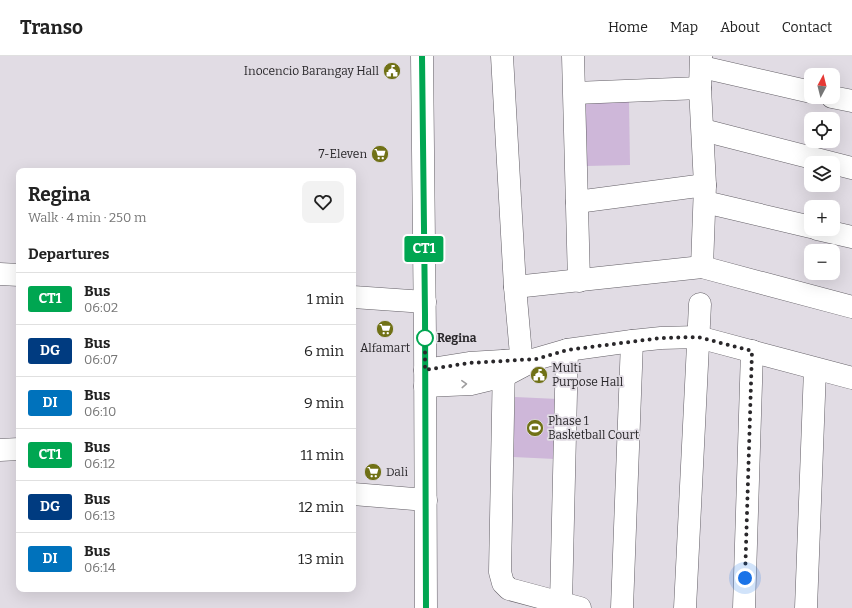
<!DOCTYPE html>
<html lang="en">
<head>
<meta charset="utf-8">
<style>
  body { margin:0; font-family:Bitter,serif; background:#f2f2f2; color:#222; height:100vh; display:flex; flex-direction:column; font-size:15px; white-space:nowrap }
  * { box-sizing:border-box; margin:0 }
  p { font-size:13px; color:#767676 }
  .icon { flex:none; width:22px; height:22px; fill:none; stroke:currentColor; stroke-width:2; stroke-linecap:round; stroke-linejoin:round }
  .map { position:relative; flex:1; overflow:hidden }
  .side { position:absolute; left:16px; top:112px; width:340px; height:424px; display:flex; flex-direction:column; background:#fff; border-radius:8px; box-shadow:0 4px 16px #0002 }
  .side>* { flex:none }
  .badge { padding:0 8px; border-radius:3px; font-size:14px; line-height:26px }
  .needle { width:26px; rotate:7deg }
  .tools { position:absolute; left:804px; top:12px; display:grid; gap:8px }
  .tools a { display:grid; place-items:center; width:36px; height:36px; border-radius:8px; background:#fff; box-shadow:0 4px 16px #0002; font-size:20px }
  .you { position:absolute; width:20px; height:20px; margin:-10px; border:3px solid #fff; border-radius:50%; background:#1a73e8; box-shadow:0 0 0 6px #1a73e833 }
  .map>.badge { position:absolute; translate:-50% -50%; box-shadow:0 0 0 2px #fff }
  h2 { padding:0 12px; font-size:15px; line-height:36px }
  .round { display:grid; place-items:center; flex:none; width:42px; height:42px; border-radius:8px; background:#f2f2f2 }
  .headline { display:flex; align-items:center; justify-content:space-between; height:68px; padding:0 12px }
  h1 { font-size:19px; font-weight:700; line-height:30px }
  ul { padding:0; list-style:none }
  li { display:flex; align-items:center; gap:12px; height:52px; padding:0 12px; border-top:1px solid #e0e0e0 }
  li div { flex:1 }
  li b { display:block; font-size:15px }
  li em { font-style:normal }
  li .badge { min-width:44px; font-weight:700; text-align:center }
  header { display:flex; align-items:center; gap:24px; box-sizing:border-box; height:56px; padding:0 20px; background:#fff; border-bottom:1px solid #e0e0e0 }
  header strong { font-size:19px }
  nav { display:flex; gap:22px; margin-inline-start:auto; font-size:14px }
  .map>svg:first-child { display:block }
  .green { fill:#ceb7d9 }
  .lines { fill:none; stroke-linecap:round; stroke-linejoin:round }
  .minor-casing { stroke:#635f66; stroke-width:23 }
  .major-casing { stroke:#635f66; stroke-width:23 }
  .minor { stroke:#fff; stroke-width:22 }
  .major { stroke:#fff; stroke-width:22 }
  .oneway { stroke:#9f9e9f }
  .line-casing { stroke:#fff; stroke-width:9 }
  .line { stroke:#00a651; stroke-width:6 }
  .walk { stroke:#29272a; stroke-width:4; stroke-dasharray:0 7.2 }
  .stop-dot { fill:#fff; stroke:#00a651; stroke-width:2 }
  .labels { text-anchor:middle; stroke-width:3.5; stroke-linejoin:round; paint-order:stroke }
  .poi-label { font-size:12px; fill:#29272a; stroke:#e1dce4; text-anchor:start }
  .stop-label { font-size:12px; font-weight:bold; fill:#29272a; stroke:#e1dce4; text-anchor:start }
</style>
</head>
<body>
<header>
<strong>Transo</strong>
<nav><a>Home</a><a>Map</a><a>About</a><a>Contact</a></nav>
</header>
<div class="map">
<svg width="852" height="552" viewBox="0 0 852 552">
  <rect width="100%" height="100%" fill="#e1dce4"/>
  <g class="green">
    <polygon points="629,44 630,109 586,110 585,45"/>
    <polygon points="515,341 558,343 555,403 513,401"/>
  </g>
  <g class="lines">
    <defs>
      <g id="minor">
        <polyline points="502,0 515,231 522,310"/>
        <polyline points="573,0 579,225"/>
        <polyline points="701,0 700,32 705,129 702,211"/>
        <polyline points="702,11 811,36"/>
        <polyline points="575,37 700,32"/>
        <polyline points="832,41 852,45"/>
        <polyline points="703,74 852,112"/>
        <polyline points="577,146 705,129"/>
        <polyline points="705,146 811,171"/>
        <polyline points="817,173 852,181"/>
        <polyline points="0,218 19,219"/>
        <polyline points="515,231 702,211 852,251"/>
        <polyline points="353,241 425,246"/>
        <polyline points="504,305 500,516 503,527 509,533 580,552"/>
        <polyline points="425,314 469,307 519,304"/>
        <polyline points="425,330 471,328 504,320 536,303 567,294 632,285 661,282 698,281 852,322"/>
        <polyline points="0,394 19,393"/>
        <polyline points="353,438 426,444"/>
        <polyline points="561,547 567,294"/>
        <polyline points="622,552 632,285"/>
        <polyline points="685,552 700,248"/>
        <polyline points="744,552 752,295"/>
        <polyline points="806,552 815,313"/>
      </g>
      <polyline id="major" points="422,0 425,282 426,552"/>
    </defs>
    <use href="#minor" class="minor-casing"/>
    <use href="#major" class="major-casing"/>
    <use href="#minor" class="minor"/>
    <use href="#major" class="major"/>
  </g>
  <defs><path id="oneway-chevron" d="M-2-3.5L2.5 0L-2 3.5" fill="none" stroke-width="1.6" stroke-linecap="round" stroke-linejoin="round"/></defs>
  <use class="oneway" href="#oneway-chevron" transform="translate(464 328) rotate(-3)"/>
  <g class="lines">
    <defs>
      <polyline id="line" points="422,0 425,258 426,552"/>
    </defs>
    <use href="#line" class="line-casing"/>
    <use href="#line" class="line"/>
    <polyline class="walk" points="425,282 425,314 469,307 536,303 567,294 661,282 698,281 752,295 745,522"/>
  </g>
  <defs>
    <symbol id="civic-disc" viewBox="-11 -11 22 22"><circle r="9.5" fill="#707116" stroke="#e1dce4"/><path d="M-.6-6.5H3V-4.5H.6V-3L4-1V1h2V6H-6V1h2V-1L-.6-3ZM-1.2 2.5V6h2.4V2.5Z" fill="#fff"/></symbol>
    <symbol id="supermarket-disc" viewBox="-11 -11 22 22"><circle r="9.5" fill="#707116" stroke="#e1dce4"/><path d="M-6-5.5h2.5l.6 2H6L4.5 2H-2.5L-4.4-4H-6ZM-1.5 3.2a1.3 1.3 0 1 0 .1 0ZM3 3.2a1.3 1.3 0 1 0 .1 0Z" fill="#fff"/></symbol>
    <symbol id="stadium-disc" viewBox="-11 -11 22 22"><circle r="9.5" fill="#707116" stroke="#e1dce4"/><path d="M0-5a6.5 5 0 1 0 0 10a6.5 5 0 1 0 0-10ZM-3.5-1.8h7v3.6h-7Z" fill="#fff"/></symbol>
  </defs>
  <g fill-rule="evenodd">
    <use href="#civic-disc" x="382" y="5" width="20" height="20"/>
    <use href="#supermarket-disc" x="370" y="88" width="20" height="20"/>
    <use href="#supermarket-disc" x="375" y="263" width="20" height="20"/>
    <use href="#civic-disc" x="529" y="309" width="20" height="20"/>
    <use href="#stadium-disc" x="525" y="362" width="20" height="20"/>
    <use href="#supermarket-disc" x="363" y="406" width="20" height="20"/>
  </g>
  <circle class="stop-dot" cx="425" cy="282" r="8"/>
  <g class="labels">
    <g class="poi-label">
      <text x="379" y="19" text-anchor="end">Inocencio Barangay Hall</text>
      <text x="367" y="102" text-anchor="end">7-Eleven</text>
      <text x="385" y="296" text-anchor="middle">Alfamart</text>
      <text x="552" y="316">Multi<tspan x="552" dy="14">Purpose Hall</tspan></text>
      <text x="548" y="369">Phase 1<tspan x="548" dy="14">Basketball Court</tspan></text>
      <text x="386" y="420">Dali</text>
    </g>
    <g class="stop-label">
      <text x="437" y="286">Regina</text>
    </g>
  </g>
</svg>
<div class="tools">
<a><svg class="needle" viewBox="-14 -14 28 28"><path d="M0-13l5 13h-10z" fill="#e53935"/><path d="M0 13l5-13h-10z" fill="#767676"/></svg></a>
<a><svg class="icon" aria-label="locate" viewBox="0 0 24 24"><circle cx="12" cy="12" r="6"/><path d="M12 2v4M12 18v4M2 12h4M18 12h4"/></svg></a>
<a><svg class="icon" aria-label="layers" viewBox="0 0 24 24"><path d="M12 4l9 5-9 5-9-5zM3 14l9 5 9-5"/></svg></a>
<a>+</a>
<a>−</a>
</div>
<div class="you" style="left:745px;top:522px"></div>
<b class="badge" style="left:424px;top:193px;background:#00a651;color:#fff">CT1</b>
<section class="side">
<div class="headline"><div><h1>Regina</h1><p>Walk · 4 min · 250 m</p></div><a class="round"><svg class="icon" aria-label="heart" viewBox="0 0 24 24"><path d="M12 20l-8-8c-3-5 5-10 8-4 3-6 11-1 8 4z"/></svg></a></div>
<h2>Departures</h2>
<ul>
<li><span class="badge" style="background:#00a651;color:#fff">CT1</span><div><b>Bus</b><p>06:02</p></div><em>1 min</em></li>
<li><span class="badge" style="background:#003b80;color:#fff">DG</span><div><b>Bus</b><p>06:07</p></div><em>6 min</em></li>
<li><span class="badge" style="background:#0072bc;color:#fff">DI</span><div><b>Bus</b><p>06:10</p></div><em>9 min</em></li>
<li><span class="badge" style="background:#00a651;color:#fff">CT1</span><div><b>Bus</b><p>06:12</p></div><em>11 min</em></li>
<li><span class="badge" style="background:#003b80;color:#fff">DG</span><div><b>Bus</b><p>06:13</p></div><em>12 min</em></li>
<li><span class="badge" style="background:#0072bc;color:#fff">DI</span><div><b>Bus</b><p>06:14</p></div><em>13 min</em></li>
</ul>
</section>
</div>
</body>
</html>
